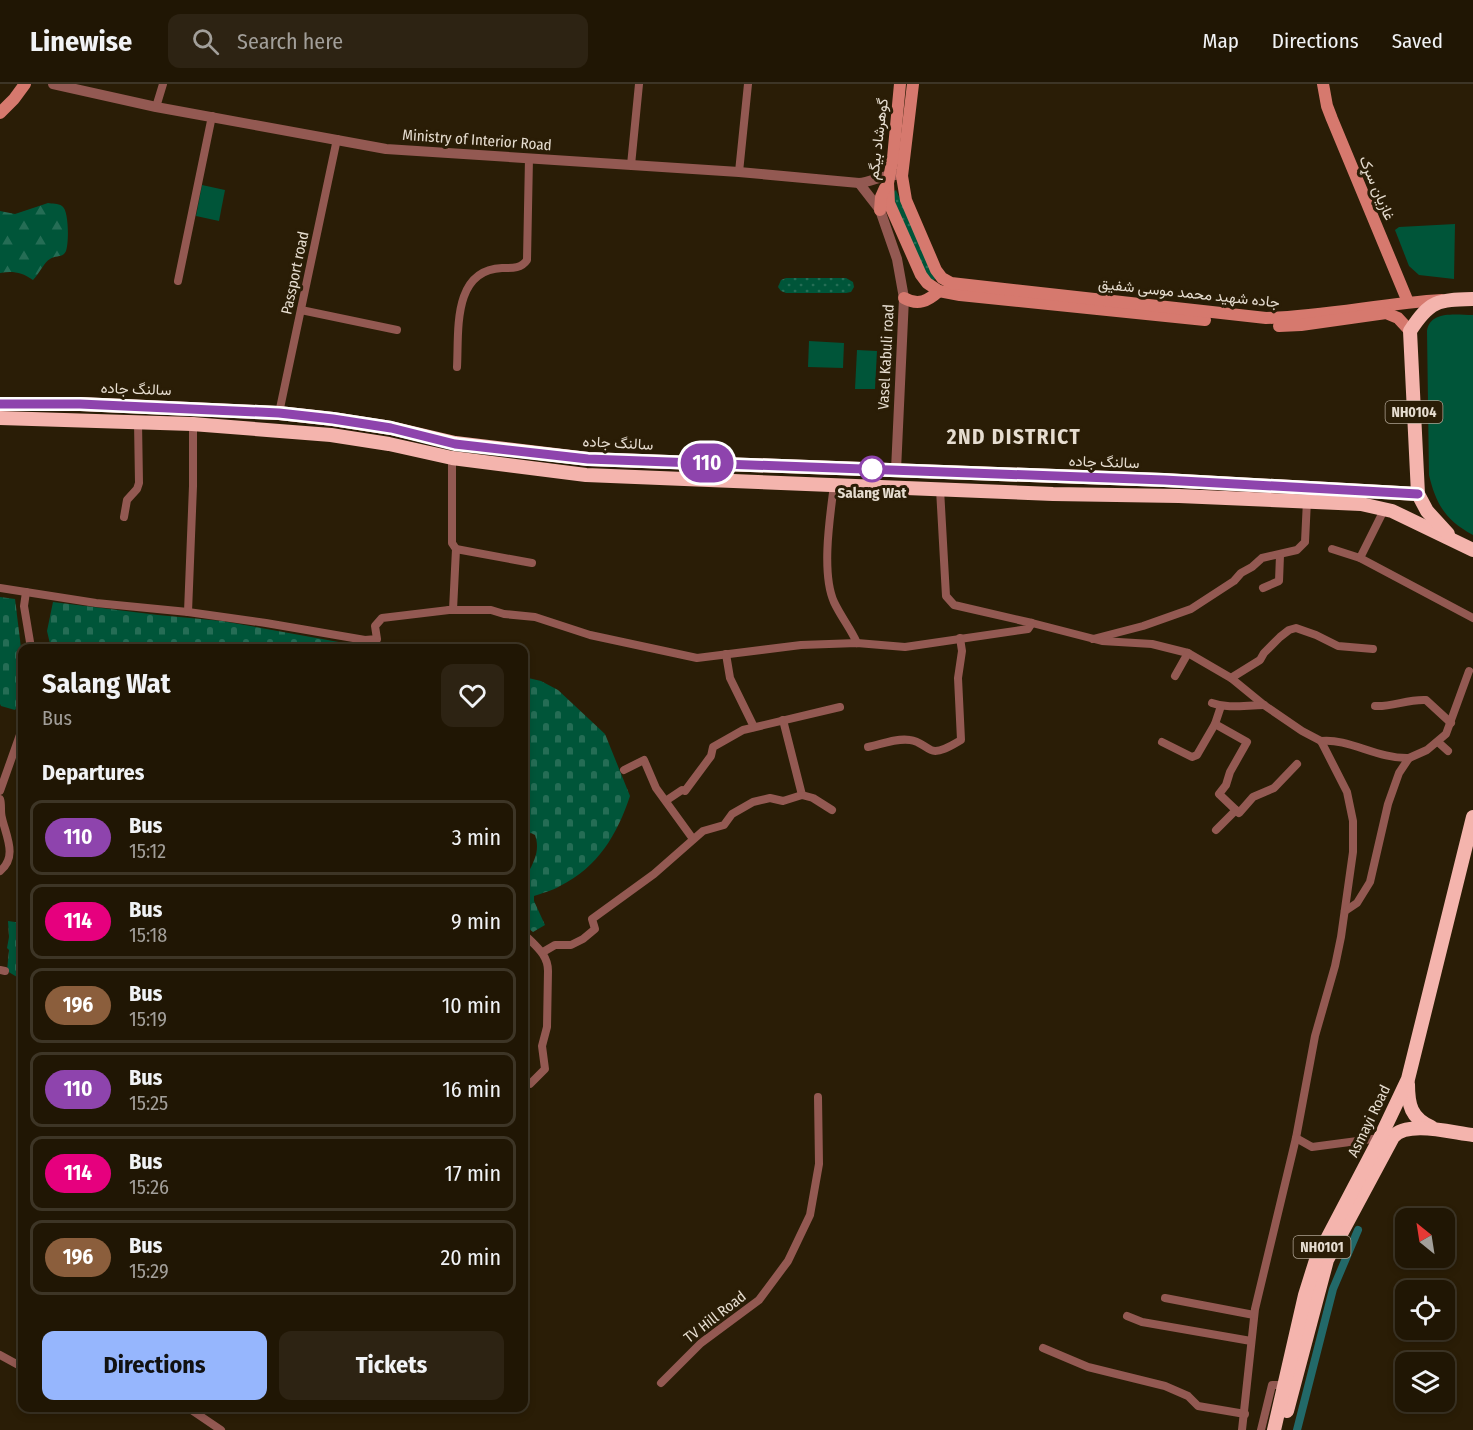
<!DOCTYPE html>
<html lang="en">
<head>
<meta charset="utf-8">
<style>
  body { margin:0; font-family:"Fira Sans Condensed",Vazirmatn,sans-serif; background:#2d2313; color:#f1f3f6; height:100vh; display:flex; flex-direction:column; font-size:22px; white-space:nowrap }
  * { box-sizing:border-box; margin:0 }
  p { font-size:20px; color:#a29f9a }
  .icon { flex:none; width:33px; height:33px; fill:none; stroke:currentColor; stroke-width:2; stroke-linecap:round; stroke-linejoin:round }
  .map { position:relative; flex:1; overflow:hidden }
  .drawer { position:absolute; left:18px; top:560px; width:510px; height:768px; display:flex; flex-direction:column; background:#201604; border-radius:12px; box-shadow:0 3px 9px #0003,0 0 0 2px #3d3526 }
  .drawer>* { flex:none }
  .badge { padding:0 12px; border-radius:20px; font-size:21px; line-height:39px }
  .needle { width:39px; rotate:330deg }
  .controls { position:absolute; left:1395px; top:1124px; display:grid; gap:12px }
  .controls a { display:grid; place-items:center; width:60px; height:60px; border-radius:12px; background:#201604; box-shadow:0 3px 9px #0003,0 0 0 2px #3d3526; font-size:30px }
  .map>.badge { position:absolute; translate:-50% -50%; box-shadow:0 0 0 3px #fff }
  h2 { padding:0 24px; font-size:22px; line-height:54px }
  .round { display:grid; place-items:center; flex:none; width:63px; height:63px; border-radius:12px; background:#2d2313 }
  .headline { display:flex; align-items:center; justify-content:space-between; height:102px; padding:0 24px }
  h1 { font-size:28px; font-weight:700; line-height:45px }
  .primary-button { display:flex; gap:12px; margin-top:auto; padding:12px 24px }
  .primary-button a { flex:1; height:69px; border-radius:12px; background:#96b6fd; color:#111; font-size:24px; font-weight:700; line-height:69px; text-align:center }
  .primary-button a+a { background:#2d2313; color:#f1f3f6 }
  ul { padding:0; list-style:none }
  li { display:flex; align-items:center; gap:18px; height:75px; margin:0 12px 9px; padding:0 12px; border:3px solid #3d3526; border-radius:12px }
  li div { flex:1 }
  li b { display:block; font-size:22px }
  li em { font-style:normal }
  li .badge { min-width:66px; font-weight:700; text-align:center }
  header { display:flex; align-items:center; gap:36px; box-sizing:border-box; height:84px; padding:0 30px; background:#201604; border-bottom:2px solid #3d3526 }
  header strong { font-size:28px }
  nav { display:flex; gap:33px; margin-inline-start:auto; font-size:21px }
  .search { width:420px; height:54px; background:#2d2313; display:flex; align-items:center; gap:15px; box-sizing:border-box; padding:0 21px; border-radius:12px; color:#a29f9a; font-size:22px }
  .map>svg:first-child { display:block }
  .grass { fill:url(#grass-dots) }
  .forest { fill:url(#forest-firs) }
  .cemetery { fill:url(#cemetery-stones) }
  .park { fill:#005539 }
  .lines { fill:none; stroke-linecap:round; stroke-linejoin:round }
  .canal { stroke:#226969; stroke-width:8 }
  .minor { stroke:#935952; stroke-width:8 }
  .tertiary { stroke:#935952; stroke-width:10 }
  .secondary { stroke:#d6796e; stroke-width:12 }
  .trunk { stroke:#f4b4ad; stroke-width:14 }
  .line-casing { stroke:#fff; stroke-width:14 }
  .line { stroke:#8e44ad; stroke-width:9 }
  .stop-dot { fill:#fff; stroke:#8e44ad; stroke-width:3 }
  .labels { text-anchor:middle; stroke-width:6; stroke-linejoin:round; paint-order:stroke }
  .shield { fill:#2a1d06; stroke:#aea393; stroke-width:1.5 }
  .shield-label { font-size:14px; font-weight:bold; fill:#e6ddd0 }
  .street-label { font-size:15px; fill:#e6ddd0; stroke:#2a1d06 }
  .stop-label { font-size:15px; font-weight:bold; fill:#e6ddd0; stroke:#2a1d06 }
  .district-label { font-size:21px; font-weight:bold; letter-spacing:1.5px; fill:#e6ddd0; stroke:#2a1d06 }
</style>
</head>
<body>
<header>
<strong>Linewise</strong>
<div class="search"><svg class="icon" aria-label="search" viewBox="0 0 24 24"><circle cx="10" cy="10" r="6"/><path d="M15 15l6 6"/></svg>Search here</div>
<nav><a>Map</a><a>Directions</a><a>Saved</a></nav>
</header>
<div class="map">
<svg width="1473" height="1346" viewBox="0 0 1473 1346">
  <defs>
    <pattern id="grass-dots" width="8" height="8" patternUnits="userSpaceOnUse" patternTransform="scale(1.5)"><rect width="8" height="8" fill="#005539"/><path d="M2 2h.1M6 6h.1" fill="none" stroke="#256d55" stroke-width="1.8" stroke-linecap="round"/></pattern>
    <pattern id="forest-firs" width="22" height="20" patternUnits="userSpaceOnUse" patternTransform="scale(1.5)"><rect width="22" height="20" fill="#005539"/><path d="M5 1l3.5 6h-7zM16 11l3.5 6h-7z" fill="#256d55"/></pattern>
    <pattern id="cemetery-stones" width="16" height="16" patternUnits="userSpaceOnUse" patternTransform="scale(1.5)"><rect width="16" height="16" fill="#005539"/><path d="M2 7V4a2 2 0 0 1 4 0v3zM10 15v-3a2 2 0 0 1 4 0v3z" fill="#256d55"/></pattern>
  </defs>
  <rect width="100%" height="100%" fill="#2a1d06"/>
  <g class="grass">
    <path d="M 896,106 L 936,194 L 933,197 C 915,181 897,133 893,108 Z"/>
    <polygon points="786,194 846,194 853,198 854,203 851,208 846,209 786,209 781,207 778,203 781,196"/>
  </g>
  <path class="forest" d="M 48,119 C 52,120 58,119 62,122 C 69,126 69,159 66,167 C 63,174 56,171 50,175 C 45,177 39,190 33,196 C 21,188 13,187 0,189 L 0,127 L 15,130 Z"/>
  <g class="cemetery">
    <polygon points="0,513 15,515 22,572 22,615 15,626 1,622 0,620"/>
    <polygon points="53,518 158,531 222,537 372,564 51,564 47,547"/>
    <path d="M 524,593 L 541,597 L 558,606 L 605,650 L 630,712 C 617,751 598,783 560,802 C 552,807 542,809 534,812 L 534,817 L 545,841 L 533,848 L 529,845 L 524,850 L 524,789 L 528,789 C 535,776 540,765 535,751 L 531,749 L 524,751 Z"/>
    <polygon points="8,837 22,839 22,896 7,887 9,866 7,864 9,853"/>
  </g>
  <g class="park">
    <polygon points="202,101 225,106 219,137 196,132"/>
    <polygon points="1455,140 1454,195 1419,191 1409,182 1395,146 1399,143"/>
    <path d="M 1473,231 L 1473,451 C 1445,436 1436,420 1429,391 L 1427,247 C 1430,226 1456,231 1473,231 Z"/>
    <polygon points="809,257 844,259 843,284 808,283"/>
    <polygon points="857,266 877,267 875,305 855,305"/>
  </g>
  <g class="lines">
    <polyline class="canal" points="1297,1346 1333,1205 1358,1146"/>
    <g class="minor">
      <polyline points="156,23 163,0"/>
      <polyline points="631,81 639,0"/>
      <polyline points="739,88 748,0"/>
      <polyline points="178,197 212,32"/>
      <polyline points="301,226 397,246"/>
      <path d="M 457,283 C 459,247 452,186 502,184 C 511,184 521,185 527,176 L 529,74"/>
      <polyline points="279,329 337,55"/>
      <path d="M 834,401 C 830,432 821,489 834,518 C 841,533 851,545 857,559"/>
      <polyline points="940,405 946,512 954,521 1032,539 1102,557 1152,560 1188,569 1231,594 1264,621 1302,647 1321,657 1347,708 1353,737 1353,768 1341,853 1335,882 1315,952 1296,1054 1255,1225 1242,1346"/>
      <polyline points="124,433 127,416 137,405 139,399 138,338"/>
      <polyline points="456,465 532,479"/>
      <polyline points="1332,465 1360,474 1473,534"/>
      <polyline points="1360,474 1385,424"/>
      <polyline points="0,504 96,519 188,528 266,539 365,556 377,555 375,542 382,534 449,526 491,526 504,530 535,533 590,551 697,574 801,561 857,559 905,563 1028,545 1032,539"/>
      <polyline points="1263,504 1279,497 1280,471"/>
      <polyline points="26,508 24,522 31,564"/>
      <polyline points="449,526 453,526 456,465 452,459 452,374"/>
      <polyline points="188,528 193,402 193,337"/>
      <polyline points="1093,555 1143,542 1191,525 1234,497 1241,489 1252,483 1262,474 1297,466 1305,458 1307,416"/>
      <polyline points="726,570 730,594 754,643"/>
      <polyline points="1175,592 1188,569"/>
      <polyline points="1231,594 1260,576 1264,569 1280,553 1289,546 1296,544 1316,551 1338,562 1373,565"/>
      <path d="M 1212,619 C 1228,625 1246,621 1264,621"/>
      <path d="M 1375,622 C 1393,623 1407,615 1426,616 L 1451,639"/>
      <polyline points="783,636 802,711"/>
      <polyline points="1215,640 1247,658 1230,688 1226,701 1219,710 1239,729 1253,713 1274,704 1297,680"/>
      <path d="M 1321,657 C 1349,654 1377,675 1409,674"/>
      <polyline points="1162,658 1192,673 1197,671 1215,640 1221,622"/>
      <polyline points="1438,658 1448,667"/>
      <path d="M 868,663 C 882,660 896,654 910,656 C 919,657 923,662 931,666 C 939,670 954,660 961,656 L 958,594 L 962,567 L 960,554"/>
      <polyline points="624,686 644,676 656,704 693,755"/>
      <polyline points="0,707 22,645"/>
      <path d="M 0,715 C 2,721 0,728 2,734 C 6,752 18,773 0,787"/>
      <polyline points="667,716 682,706 685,707 711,672 713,663 743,646 840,623"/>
      <polyline points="1216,746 1236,726"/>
      <polyline points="1345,827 1357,819 1370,798 1388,720 1399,689 1409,674 1427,666 1446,650 1469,587"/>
      <path d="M 524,856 L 528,854 C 538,864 548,872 548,887 L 547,943 L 542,962 L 545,985 L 530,1000 L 524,1000"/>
      <polyline points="543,868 555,861 571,861 583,855 595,845 592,835 654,790 703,747 724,741 732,730 753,718 770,714 783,717 802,711 813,714 832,726"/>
      <polyline points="0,886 5,887"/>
      <polyline points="1296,1054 1312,1063 1380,1054"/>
      <polyline points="1165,1214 1254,1231"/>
      <polyline points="1127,1232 1142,1238 1251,1257"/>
      <polyline points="1043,1264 1088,1283 1165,1302 1188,1312 1198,1322 1245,1330"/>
      <polyline points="0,1271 22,1283"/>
      <polyline points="661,1299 701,1259 759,1216 788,1177 810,1131 819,1080 818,1013"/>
      <polyline points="126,1323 132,1325 142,1323"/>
      <polyline points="187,1323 221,1346"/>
      <polyline points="1261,1346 1272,1301 1284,1301"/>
    </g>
    <g class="tertiary">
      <path d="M 53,0 L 156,23 L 386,65 L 739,88 L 859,99 C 871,98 885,90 896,91"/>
      <polyline points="859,99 880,126 897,175 904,214 896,386"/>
    </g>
    <g class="secondary">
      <polyline points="900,0 893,74 888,99 889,119 921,191 927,199 939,207 960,211 1205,236"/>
      <path d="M 913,0 L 902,92 L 906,116 L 936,186 L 942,194 L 951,199 L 1266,234 C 1325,233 1383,219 1442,216"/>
      <polyline points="1323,0 1327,22 1332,35 1408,218"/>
      <polyline points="0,29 14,15 25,0"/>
      <polyline points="880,126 881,113 885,104"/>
      <path d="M 904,214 C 918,222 928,217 939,207"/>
      <polyline points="1279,242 1301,241 1386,229 1398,234 1410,247"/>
    </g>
    <g class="trunk">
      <polyline points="0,320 80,320 279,329 333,335 391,344 455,359 588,375 1164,396 1418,410"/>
      <polyline points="0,334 192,340 331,351 389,360 452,374 586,391 1053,410 1179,412 1361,420 1392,427 1473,466"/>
      <path d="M 1448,450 L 1427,427 L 1418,410 L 1410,247 C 1430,216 1438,216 1473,215"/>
      <path d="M 1408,1000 C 1408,1021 1411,1034 1431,1043"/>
      <path d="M 1287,1327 L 1327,1176 L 1393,1053 C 1407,1036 1453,1049 1473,1051"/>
      <polyline points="1274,1346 1305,1211 1316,1176 1380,1054 1408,995 1473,733"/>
    </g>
  </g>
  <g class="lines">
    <defs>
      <polyline id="line" points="0,320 80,320 279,329 333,335 391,344 455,360 588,375 1164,396 1418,410"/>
    </defs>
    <use href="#line" class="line-casing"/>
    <use href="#line" class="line"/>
  </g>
  <circle class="stop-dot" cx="872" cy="385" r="12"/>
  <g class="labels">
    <g class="shield">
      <rect x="1385.5" y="317" width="57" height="22" rx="4.5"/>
      <rect x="1293.5" y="1152" width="57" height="22" rx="4.5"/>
    </g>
    <g class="shield-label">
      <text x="1414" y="333">NH0104</text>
      <text x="1322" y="1168">NH0101</text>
    </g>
    <g class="street-label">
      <text transform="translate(878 55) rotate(-83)" y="5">گوهرشاد بیگم</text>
      <text transform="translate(477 56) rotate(4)" y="5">Ministry of Interior Road</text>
      <text transform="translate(1377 104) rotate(67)" y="5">غازیان سړک</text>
      <text transform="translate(295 189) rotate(-78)" y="5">Passport road</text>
      <text transform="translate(1189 209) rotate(6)" y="5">جاده شهید محمد موسی شفیق</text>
      <text transform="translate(886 273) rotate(-87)" y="5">Vasel Kabuli road</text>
      <text transform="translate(136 305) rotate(2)" y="5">سالنگ جاده</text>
      <text transform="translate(618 359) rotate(3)" y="5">سالنگ جاده</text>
      <text transform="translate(1104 378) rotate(2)" y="5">سالنگ جاده</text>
      <text transform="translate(1369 1037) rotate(-64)" y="5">Asmayi Road</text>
      <text transform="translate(715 1233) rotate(-38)" y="5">TV Hill Road</text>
    </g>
    <g class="stop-label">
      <text x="872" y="414">Salang Wat</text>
    </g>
    <g class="district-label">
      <text x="1014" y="360">2ND DISTRICT</text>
    </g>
  </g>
</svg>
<div class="controls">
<a><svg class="needle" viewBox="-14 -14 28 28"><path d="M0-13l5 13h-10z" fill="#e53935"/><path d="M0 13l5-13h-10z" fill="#a29f9a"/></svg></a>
<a><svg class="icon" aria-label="locate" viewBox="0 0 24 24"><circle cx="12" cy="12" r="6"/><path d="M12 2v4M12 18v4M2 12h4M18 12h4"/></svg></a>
<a><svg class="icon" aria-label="layers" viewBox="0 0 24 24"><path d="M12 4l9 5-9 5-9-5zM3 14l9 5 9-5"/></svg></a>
</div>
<b class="badge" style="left:707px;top:379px;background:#8e44ad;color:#fff">110</b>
<section class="drawer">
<div class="headline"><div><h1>Salang Wat</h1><p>Bus</p></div><a class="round"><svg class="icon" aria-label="heart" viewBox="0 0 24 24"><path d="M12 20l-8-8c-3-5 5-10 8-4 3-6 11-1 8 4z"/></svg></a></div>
<h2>Departures</h2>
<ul>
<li><span class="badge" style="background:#8e44ad;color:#fff">110</span><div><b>Bus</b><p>15:12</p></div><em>3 min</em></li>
<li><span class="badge" style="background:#e6007e;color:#fff">114</span><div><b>Bus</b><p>15:18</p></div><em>9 min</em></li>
<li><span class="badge" style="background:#8b5e3c;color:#fff">196</span><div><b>Bus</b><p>15:19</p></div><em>10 min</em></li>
<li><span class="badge" style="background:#8e44ad;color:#fff">110</span><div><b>Bus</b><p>15:25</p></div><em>16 min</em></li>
<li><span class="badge" style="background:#e6007e;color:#fff">114</span><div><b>Bus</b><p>15:26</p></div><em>17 min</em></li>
<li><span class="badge" style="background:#8b5e3c;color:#fff">196</span><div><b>Bus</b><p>15:29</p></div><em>20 min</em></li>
</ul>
<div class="primary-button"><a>Directions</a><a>Tickets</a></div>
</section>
</div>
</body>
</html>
